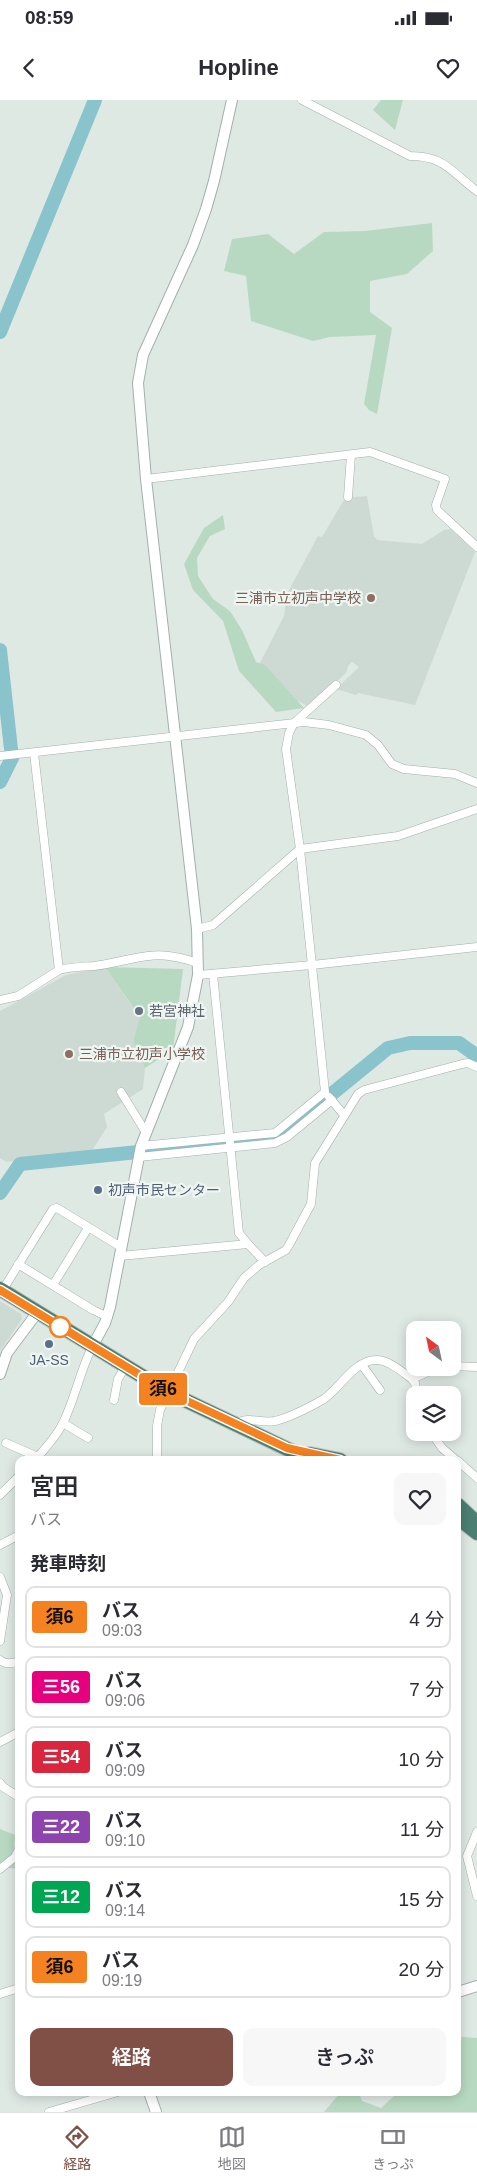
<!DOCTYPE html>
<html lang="ja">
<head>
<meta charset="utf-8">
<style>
  body { margin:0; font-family:Helvetica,"Noto Sans JP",sans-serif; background:#f7f7f7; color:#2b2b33; height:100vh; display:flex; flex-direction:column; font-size:19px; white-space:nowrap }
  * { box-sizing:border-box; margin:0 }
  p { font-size:16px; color:#7c7c81 }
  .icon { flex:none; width:28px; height:28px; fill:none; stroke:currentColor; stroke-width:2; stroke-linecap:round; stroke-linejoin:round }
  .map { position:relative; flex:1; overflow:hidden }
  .details { position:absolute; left:15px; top:1356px; width:446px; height:640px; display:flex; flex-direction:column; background:#fff; border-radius:10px; box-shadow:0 2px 12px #0003 }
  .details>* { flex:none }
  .badge { padding:0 10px; border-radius:4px; font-size:18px; line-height:32px }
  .needle { width:32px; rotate:327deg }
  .tools { position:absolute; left:406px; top:1221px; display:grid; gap:10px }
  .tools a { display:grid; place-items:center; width:55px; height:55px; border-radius:10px; background:#fff; box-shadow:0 2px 12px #0003; font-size:25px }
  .map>.badge { position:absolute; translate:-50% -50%; box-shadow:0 0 0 2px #fff }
  h2 { padding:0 15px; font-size:19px; line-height:45px }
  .round { display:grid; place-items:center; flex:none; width:52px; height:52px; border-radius:10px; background:#f7f7f7 }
  .head { display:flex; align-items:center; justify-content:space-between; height:85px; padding:0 15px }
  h1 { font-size:24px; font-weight:600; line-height:38px }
  .action { display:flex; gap:10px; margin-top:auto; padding:10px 15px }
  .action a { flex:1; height:58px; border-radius:10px; background:#804f45; color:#fff; font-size:20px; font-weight:600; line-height:58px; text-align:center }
  .action a+a { background:#f7f7f7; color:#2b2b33 }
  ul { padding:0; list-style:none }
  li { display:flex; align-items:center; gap:15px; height:62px; margin:0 10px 8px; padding:0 5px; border:2px solid #e1e1e2; border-radius:10px }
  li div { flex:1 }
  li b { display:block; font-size:19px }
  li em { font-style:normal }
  li .badge { min-width:55px; font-weight:700; text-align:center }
  .status { display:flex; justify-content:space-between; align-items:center; height:35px; padding:0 25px; background:#fff; direction:ltr }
  .status svg { height:14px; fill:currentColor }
  header { display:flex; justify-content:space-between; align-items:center; height:65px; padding:0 15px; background:#fff; font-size:22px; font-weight:600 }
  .dock { display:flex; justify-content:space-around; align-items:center; height:70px; border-top:1px solid #e1e1e2; background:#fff; font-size:14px; color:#7c7c81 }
  .dock a { display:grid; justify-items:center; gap:2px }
  .dock .on { color:#804f45 }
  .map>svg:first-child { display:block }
  .built { fill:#cdd9d3 }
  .green { fill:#b8d9c1 }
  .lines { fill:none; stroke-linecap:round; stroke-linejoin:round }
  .river { stroke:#89c3cc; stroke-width:14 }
  .minor-casing { stroke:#a2b0ab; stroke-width:9 }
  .tertiary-casing { stroke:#a2b0ab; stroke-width:12 }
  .trunk-casing { stroke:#bcc3c1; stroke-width:16 }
  .minor { stroke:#fff; stroke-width:8 }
  .tertiary { stroke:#fff; stroke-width:10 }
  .trunk { stroke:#4a7f72; stroke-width:14 }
  .line-casing { stroke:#fff; stroke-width:11 }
  .line { stroke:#f58220; stroke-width:8 }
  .education-dot { fill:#8d6e63; stroke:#eff6f2; stroke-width:2 }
  .worship-dot { fill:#6b7280; stroke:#eff6f2; stroke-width:2 }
  .service-dot { fill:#5c6f8a; stroke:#eff6f2; stroke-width:2 }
  .stop-dot { fill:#fff; stroke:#f58220; stroke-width:2.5 }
  .labels { text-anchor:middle; stroke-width:4.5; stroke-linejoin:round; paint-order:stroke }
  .education-label { font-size:14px; fill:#785e54; stroke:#eff6f2; text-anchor:end }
  .worship-label { font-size:14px; fill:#5b616d; stroke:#eff6f2; text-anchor:start }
  .service-label { font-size:14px; fill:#4e5e75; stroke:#eff6f2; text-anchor:start }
</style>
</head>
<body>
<div class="status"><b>08:59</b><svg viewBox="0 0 49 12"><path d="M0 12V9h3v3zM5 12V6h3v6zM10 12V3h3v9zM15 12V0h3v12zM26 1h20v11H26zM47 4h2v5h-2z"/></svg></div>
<header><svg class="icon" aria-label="back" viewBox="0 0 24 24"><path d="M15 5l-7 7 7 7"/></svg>Hopline<svg class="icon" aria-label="heart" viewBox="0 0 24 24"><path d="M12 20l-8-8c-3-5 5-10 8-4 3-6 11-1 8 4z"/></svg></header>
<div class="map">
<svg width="477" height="2012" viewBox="0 0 477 2012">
  <rect width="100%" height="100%" fill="#dfe9e4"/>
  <g class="built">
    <polygon points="367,396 374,436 377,440 422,444 444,430 451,429 475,452 415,605 358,593 356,595 336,589 359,567 352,562 348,566 346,573 310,605 307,606 288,595 259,565 284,516 287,494 318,436 322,437 345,398"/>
    <polygon points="105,867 140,918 133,941 145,968 143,989 104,1014 107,1027 91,1052 6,1062 0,1058 0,911 66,875"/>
    <polygon points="0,1201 21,1214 22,1219 0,1251"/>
  </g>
  <g class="green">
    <polygon points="381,0 403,0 395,30 373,10"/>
    <polygon points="432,123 433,151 407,174 370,181 370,212 392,228 377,314 369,310 364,304 376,235 330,237 313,241 251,221 246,176 224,171 232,139 268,134 294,154 324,132 365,131"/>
    <polygon points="223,415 225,429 210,436 197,458 198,476 213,499 230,511 242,530 256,562 265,565 304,608 276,612 239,571 223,521 193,490 184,464 204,428"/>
    <polygon points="105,867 183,869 173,950 145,968 133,941 140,917"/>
    <polygon points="0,1729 15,1735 14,1751 19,1757 19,1769 0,1767"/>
    <polygon points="462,1937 477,1938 477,2012 324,2012 340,1993 359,1993 362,2001 381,2008 397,1993 458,1992 458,1940"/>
  </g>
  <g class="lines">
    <g class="river">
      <polyline points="0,232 95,0"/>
      <polyline points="0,550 12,658 0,682"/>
      <polyline points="0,1093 20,1064 275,1038 284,1033 388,948 410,943 459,943 477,956"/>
    </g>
    <defs>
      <g id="minor">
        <path d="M 302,0 L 410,56 C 445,56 451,72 477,91"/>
        <polyline points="146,379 370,352 445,379 436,405 437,410 477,447"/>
        <polyline points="348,397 351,355"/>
        <polyline points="34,653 59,870"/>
        <polyline points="0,656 304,622 329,625 366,635 378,645 392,664 404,669 455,674 477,683"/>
        <polyline points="197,829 213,825 300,749 398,736 477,709"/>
        <polyline points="213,874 239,1133 248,1144"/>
        <polyline points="198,875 312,865 477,847"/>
        <path d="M 0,900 L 18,896 L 59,870 C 70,867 82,867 94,866 C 121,863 148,851 175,857 C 183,858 191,861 198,863"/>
        <polyline points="121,992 145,1031"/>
        <polyline points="329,997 344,1015"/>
        <polyline points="141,1046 275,1033 325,992 300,749 286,649 289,633 294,623 336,585"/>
        <polyline points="139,1057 275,1043 287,1037 332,1000"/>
        <polyline points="120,1156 248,1144 265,1162"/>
        <polyline points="18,1164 93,1210 108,1217"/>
        <polyline points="53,1185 88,1128"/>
        <polyline points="2,1191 53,1109 57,1108 121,1147"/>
        <polyline points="362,1265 380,1290"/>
        <polyline points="452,1266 477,1267"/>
        <polyline points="412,1279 437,1268"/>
        <polyline points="114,1300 118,1279 125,1267"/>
        <polyline points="63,1323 88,1338"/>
        <path d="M 234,1324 C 252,1315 258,1324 275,1321 C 291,1317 310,1307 324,1299 C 340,1288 354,1261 375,1260 C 388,1259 402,1272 412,1279 L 415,1283 L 417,1295"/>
        <polyline points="431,1332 442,1348 456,1360"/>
        <polyline points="6,1343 38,1357"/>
        <path d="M 35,1360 C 45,1349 56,1337 63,1323 C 75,1299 80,1271 92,1247"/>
        <polyline points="157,1360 157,1326 160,1310 194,1239 228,1202 244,1178 259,1165 286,1150 289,1145 311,1104 315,1063 358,994 364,990 462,964 468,963 477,967"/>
        <polyline points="458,1361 477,1378"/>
        <polyline points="0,1395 19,1376"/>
        <polyline points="0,1445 19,1435"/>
        <polyline points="0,1477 7,1495 0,1541"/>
        <path d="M 0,1560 C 6,1565 12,1564 19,1561"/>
        <polyline points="0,1642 19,1632"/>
        <polyline points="0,1683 3,1687 19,1697"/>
        <polyline points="477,1732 467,1756 477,1796"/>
        <polyline points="0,1769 15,1757 19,1749"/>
        <polyline points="0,1894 19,1888"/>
        <polyline points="49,2012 118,1992"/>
      </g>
      <g id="tertiary">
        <polyline points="92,1247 105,1223 110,1207 141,1046 188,927 198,875 197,829 146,379 138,283 143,255 193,145 206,109 214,81 232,0"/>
        <polyline points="0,1274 7,1253 37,1213"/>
        <polyline points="458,1892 477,1886"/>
        <polyline points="149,1992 156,2012"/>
      </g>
      <g id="trunk">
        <polyline points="0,1189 168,1292 300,1355 317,1360"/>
        <polyline points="310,1354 340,1360"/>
        <polyline points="458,1405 477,1423"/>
        <polyline points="458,1418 477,1433"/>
      </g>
    </defs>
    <use href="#minor" class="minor-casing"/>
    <use href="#tertiary" class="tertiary-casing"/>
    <use href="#trunk" class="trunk-casing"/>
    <use href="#minor" class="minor"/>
    <use href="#tertiary" class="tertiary"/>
    <use href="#trunk" class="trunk"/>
  </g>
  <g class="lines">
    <defs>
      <polyline id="line" points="0,1190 168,1292 287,1348 340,1360"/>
    </defs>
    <use href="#line" class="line-casing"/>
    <use href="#line" class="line"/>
  </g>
  <g class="education-dot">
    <circle cx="371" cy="498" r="5"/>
    <circle cx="69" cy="954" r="5"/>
  </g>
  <circle class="worship-dot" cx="139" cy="911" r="5"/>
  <g class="service-dot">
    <circle cx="98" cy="1090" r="5"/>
    <circle cx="49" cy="1244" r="5"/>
  </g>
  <circle class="stop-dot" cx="60" cy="1227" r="10"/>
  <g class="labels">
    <g class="education-label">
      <text x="361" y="503">三浦市立初声中学校</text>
      <text x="79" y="959" text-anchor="start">三浦市立初声小学校</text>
    </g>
    <g class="worship-label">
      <text x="149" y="916">若宮神社</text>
    </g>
    <g class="service-label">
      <text x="108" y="1095">初声市民センター</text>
      <text x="49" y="1265" text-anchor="middle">JA-SS</text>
    </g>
  </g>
</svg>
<div class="tools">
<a><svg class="needle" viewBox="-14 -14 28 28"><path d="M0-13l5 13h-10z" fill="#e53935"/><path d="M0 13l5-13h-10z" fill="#7c7c81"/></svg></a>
<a><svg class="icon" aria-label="layers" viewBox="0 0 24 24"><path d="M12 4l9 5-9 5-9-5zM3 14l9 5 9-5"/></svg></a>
</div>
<b class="badge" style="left:163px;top:1289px;background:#f58220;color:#111">須6</b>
<section class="details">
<div class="head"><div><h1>宮田</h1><p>バス</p></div><a class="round"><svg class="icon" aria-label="heart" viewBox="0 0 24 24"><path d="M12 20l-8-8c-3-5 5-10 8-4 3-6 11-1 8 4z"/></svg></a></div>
<h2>発車時刻</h2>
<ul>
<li><span class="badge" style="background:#f58220;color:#111">須6</span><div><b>バス</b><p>09:03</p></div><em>4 分</em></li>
<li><span class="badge" style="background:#e6007e;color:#fff">三56</span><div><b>バス</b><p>09:06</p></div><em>7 分</em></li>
<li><span class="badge" style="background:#d7263d;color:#fff">三54</span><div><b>バス</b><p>09:09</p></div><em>10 分</em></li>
<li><span class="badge" style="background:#8e44ad;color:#fff">三22</span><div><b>バス</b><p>09:10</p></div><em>11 分</em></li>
<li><span class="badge" style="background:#00a651;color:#fff">三12</span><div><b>バス</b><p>09:14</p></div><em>15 分</em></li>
<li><span class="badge" style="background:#f58220;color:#111">須6</span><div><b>バス</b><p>09:19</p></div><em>20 分</em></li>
</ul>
<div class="action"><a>経路</a><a>きっぷ</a></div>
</section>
</div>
<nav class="dock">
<a class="on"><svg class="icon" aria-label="directions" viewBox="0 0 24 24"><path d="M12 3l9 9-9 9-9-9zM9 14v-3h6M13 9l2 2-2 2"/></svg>経路</a>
<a><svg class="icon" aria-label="map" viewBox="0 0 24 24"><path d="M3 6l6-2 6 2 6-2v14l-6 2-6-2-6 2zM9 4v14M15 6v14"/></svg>地図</a>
<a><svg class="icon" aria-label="tickets" viewBox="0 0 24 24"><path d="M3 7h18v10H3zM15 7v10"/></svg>きっぷ</a>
</nav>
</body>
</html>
